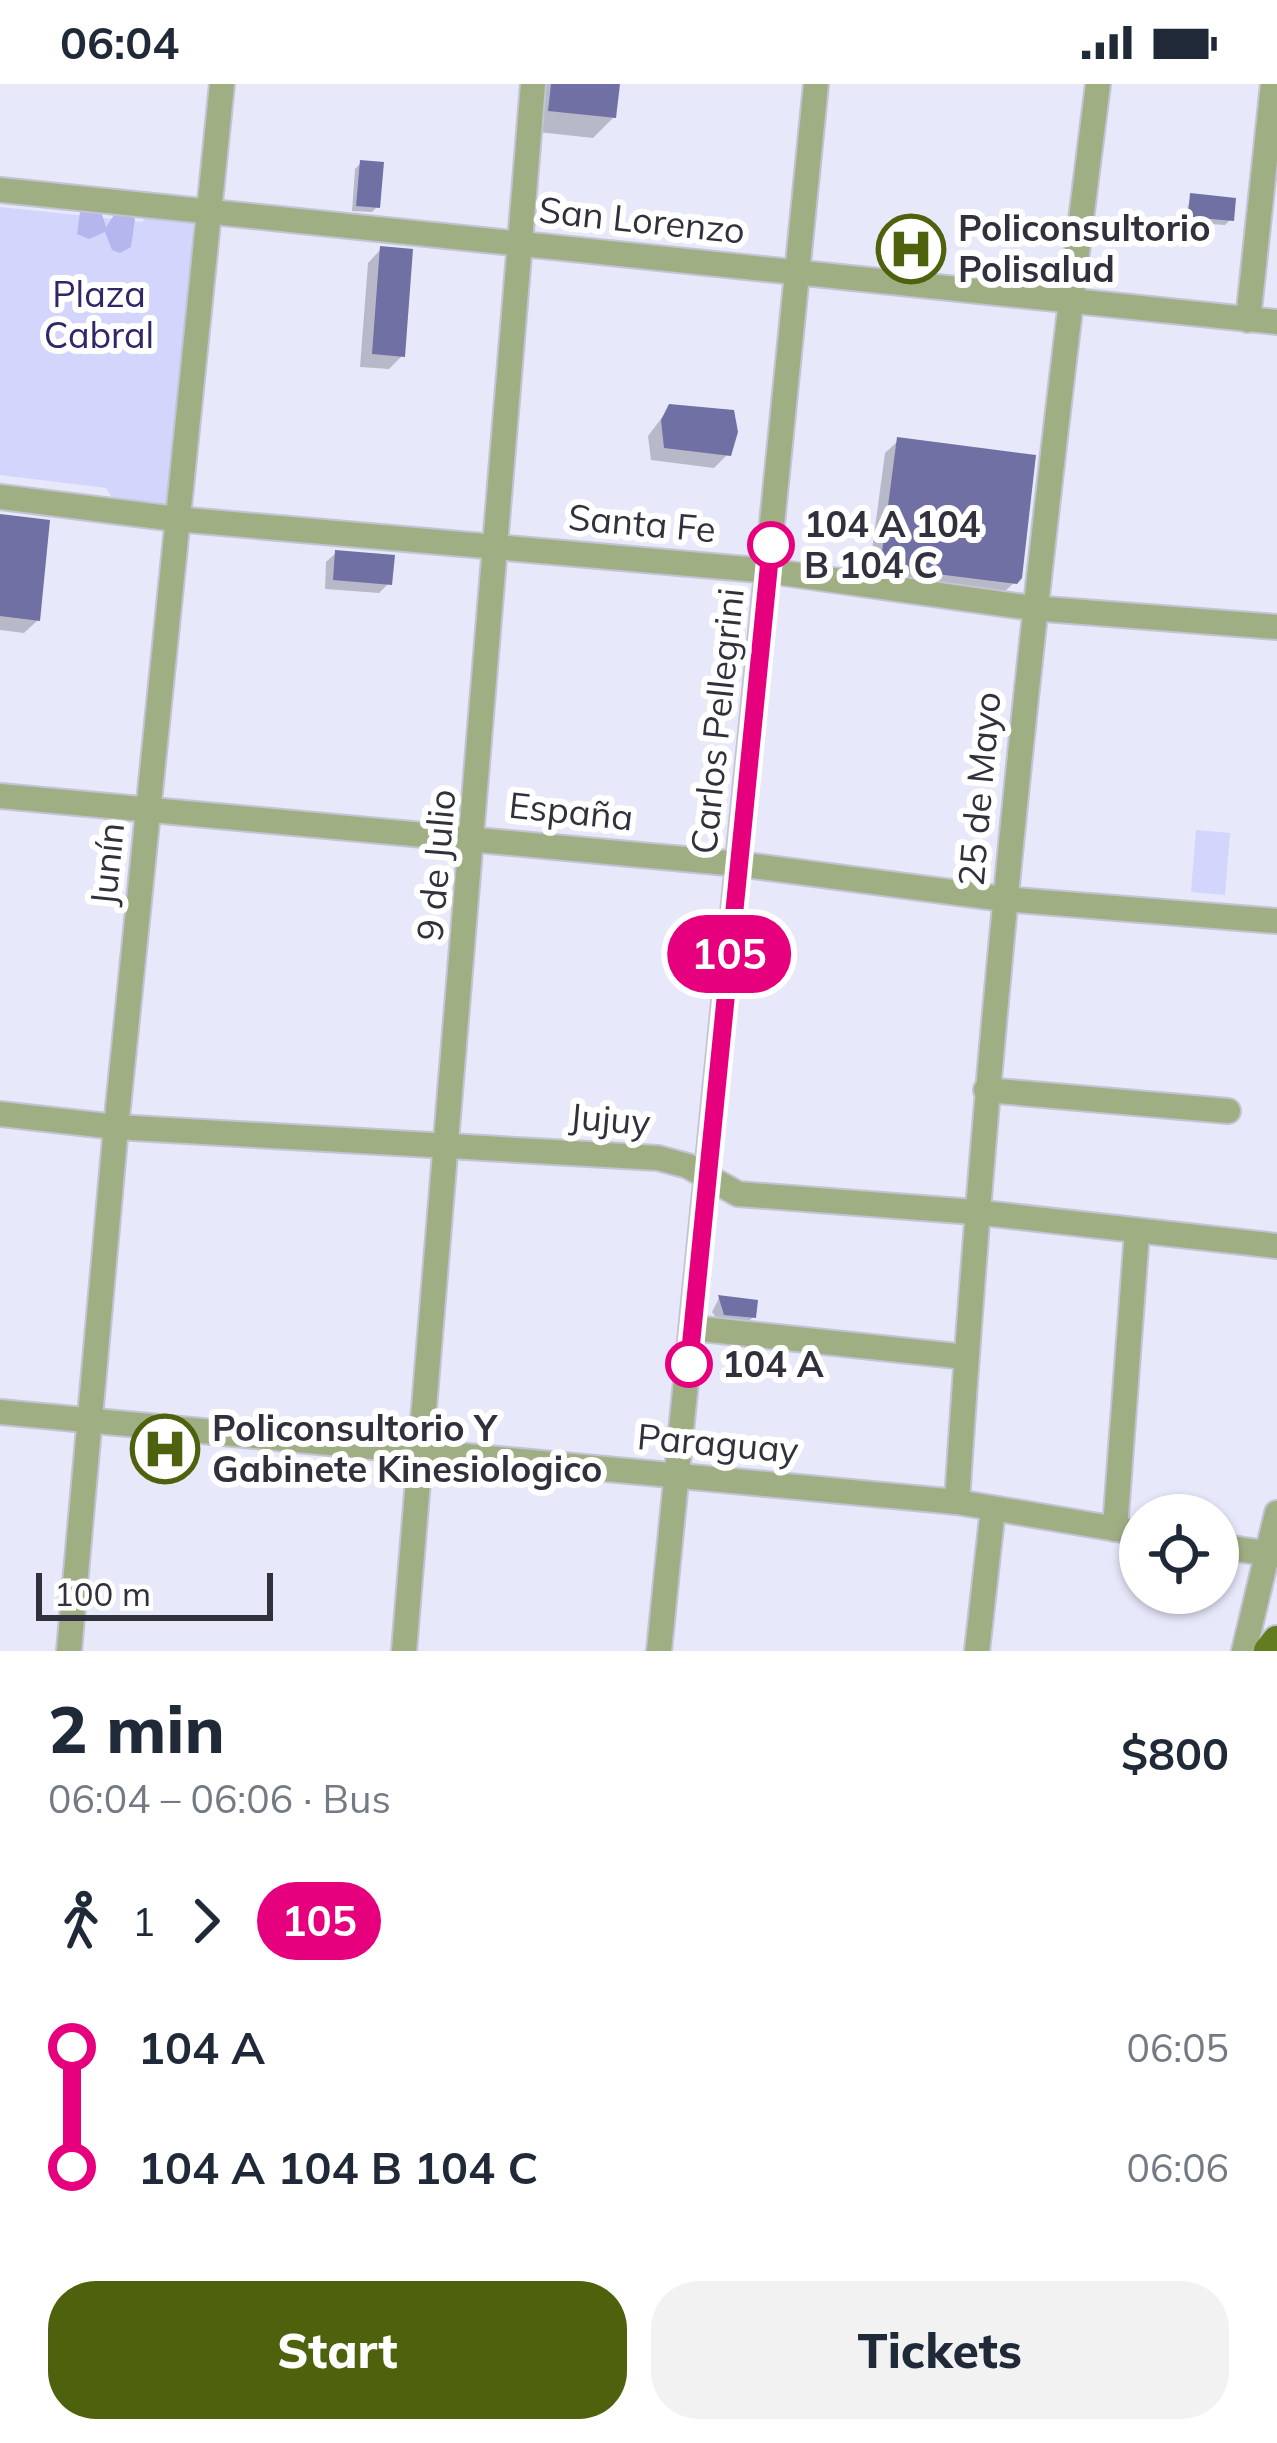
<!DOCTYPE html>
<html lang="en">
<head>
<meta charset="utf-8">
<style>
  body { margin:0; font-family:Mulish,sans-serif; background:#f2f2f3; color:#1f2937; height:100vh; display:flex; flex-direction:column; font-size:45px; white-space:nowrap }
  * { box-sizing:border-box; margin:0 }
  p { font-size:39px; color:#747a83 }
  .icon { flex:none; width:66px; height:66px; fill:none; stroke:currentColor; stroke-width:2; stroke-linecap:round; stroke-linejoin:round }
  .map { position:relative; height:1567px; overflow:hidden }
  .side { display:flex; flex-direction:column; background:#fff; flex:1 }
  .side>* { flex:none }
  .badge { padding:0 24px; border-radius:39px; font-size:42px; line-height:78px }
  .controls { position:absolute; left:1119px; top:1410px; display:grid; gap:24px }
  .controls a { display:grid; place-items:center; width:120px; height:120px; border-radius:50%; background:#fff; box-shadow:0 3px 9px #0004; font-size:60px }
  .scale { position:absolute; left:36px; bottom:30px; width:237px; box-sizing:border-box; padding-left:12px; border:6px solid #31313d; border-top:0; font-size:33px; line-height:42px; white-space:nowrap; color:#31313d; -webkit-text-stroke:9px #fff; paint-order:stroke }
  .map>.badge { position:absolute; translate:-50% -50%; box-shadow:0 0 0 6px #fff }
  .legs { display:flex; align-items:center; gap:18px; height:132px; padding:0 48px; font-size:39px }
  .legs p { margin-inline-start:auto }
  .summary { display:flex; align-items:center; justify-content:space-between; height:204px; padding:0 48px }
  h1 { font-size:66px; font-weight:800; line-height:90px }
  .primary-button { display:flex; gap:24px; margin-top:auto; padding:24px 48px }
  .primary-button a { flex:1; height:138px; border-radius:48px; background:#4e620d; color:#fff; font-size:48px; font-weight:800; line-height:138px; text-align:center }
  .primary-button a+a { background:#f2f2f3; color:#1f2937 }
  ul { padding:0 48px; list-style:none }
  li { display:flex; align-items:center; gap:42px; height:120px; font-size:45px }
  li i { display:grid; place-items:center; width:18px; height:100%; margin:0 15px; background:currentColor }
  li i::after { content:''; width:30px; height:30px; margin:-15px; border:9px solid; border-radius:50%; background:#fff }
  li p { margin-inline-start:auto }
  li:first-child i { background:linear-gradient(#0000 50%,currentColor 0) }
  li:last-child i { background:linear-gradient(currentColor 50%,#0000 0) }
  .status { display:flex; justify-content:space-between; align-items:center; height:84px; padding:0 60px; background:#fff; direction:ltr }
  .status svg { height:33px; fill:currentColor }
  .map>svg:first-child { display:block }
  .green { fill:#d4d5fd }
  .forest { fill:#b6b6ee }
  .shadow { fill:#0003 }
  .building { fill:#7170a4 }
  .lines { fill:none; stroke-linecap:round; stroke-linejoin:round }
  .minor-casing { stroke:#c3c3d4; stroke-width:28 }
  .major-casing { stroke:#c3c3d4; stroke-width:34 }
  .minor { stroke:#a0af83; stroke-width:24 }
  .major { stroke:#647c20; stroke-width:30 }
  .line-1-casing { stroke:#fff; stroke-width:27 }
  .line-1 { stroke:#e6007e; stroke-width:18 }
  .stop-1-dot { fill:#fff; stroke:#e6007e; stroke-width:6 }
  .labels { text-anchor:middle; stroke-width:12; stroke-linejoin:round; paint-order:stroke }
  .street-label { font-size:36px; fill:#31313d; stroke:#fff }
  .poi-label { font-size:36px; font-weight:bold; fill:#31313d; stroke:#fff; text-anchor:start }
  .park-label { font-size:36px; fill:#2f2768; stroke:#fff }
  .stop-label { font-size:36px; font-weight:bold; fill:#31313d; stroke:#fff; text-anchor:start }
</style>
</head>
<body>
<div class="status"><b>06:04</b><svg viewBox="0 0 49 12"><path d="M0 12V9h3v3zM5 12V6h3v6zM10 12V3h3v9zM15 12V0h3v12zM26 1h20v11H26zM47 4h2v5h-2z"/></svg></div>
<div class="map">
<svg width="1277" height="1567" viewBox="0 0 1277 1567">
  <rect width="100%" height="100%" fill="#e7e8fa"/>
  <g class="green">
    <polygon points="0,123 143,138 145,127 208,134 177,424 115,418 106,404 0,391"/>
    <polygon points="1196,746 1230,749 1225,811 1191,808"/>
  </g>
  <polygon class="forest" points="100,124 106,143 114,131 131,130 135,135 131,163 120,169 112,166 105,148 89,155 77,150 80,128"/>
  <g class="shadow">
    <polygon points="534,0 617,0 614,33 593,54 529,47"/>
    <polygon points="361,79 378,122 372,128 352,127 355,85"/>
    <polygon points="1191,112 1231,135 1225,141 1183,138"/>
    <polygon points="381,165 402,272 389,285 360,283 368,179"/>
    <polygon points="670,323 728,370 714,384 651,376 648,352"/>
    <polygon points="899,356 1020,493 1000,512 868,496 885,369"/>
    <polygon points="0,432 38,536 24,549 0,546"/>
    <polygon points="336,469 389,499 379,509 325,505 326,478"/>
    <polygon points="719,1214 753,1233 747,1239 718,1236 712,1228"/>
  </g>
  <g class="building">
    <polygon points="551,0 620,0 616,34 548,27"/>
    <polygon points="360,76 384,78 380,124 356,122"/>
    <polygon points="1190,109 1236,114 1234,137 1188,133"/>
    <polygon points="380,162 413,165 405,273 372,270"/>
    <polygon points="669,320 734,326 738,348 731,372 664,364 661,336"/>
    <polygon points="897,353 1036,371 1022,494 1017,500 880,483"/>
    <polygon points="0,430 50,436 40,537 0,532"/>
    <polygon points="335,466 395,471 392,501 333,496"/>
    <polygon points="718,1211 758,1216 756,1234 724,1231"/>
  </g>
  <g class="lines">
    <defs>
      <g id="minor">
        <polyline points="0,106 1277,238"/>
        <polyline points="1248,236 1273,0"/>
        <polyline points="0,413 176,435 769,487 1032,524 1277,543"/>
        <polyline points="0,712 738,780 1004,815 1277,837"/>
        <polyline points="986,1006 1228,1027"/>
        <polyline points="0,1030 116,1043 658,1074 688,1082 738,1110 974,1128 1277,1162"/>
        <polyline points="692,1244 966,1273"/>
        <polyline points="0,1328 957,1418 1140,1449"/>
        <path d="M 957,1418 C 987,943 1038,472 1098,0"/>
        <polyline points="1115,1445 1137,1148"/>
        <polyline points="1218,1462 1277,1471"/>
        <polyline points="69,1567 116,1043 222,0"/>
        <polyline points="404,1567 533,0"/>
        <polyline points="659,1567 816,0"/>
        <polyline points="977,1567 993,1425"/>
        <polyline points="1244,1567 1277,1429"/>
      </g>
      <polyline id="major" points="1269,1567 1277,1557"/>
    </defs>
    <use href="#minor" class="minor-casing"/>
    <use href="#major" class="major-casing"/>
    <use href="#minor" class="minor"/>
    <use href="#major" class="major"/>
  </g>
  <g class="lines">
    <defs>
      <polyline id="line-1" points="689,1280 771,461"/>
    </defs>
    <use href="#line-1" class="line-1-casing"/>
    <use href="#line-1" class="line-1"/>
  </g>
  <defs>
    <symbol id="hospital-ring" viewBox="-11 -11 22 22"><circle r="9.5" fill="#fff" stroke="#4e620d" stroke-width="1.5"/><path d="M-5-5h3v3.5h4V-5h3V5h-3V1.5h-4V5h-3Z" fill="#4e620d"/></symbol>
  </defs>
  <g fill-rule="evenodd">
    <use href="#hospital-ring" x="873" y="127" width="76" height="76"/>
    <use href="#hospital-ring" x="127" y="1327" width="76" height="76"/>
  </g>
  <g class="stop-1-dot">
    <circle cx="771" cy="461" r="21"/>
    <circle cx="689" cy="1280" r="21"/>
  </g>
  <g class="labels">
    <g class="street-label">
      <text transform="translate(642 136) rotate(6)" y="13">San Lorenzo</text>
      <text transform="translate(642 439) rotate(5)" y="13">Santa Fe</text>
      <text transform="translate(717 637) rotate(-84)" y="13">Carlos Pellegrini</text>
      <text transform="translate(979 705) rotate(-85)" y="13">25 de Mayo</text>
      <text transform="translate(571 727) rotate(6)" y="13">España</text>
      <text transform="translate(107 780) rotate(-84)" y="13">Junín</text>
      <text transform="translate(436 781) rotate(-85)" y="13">9 de Julio</text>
      <text transform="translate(610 1035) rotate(5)" y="13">Jujuy</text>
      <text transform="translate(718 1359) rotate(5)" y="13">Paraguay</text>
    </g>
    <g class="poi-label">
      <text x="958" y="157">Policonsultorio<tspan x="958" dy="41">Polisalud</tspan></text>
      <text x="212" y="1357">Policonsultorio Y<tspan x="212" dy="41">Gabinete Kinesiologico</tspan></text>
    </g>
    <g class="park-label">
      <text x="99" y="223">Plaza<tspan x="99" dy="41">Cabral</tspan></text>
    </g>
    <g class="stop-label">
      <text x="804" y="453">104 A 104<tspan x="804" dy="41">B 104 C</tspan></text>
      <text x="722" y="1293">104 A</text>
    </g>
  </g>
</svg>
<div class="controls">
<a><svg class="icon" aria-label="locate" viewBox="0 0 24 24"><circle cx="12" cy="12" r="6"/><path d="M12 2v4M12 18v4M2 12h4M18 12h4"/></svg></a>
</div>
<div class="scale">100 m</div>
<b class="badge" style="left:729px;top:870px;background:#e6007e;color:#fff">105</b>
</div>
<section class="side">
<div class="summary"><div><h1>2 min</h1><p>06:04 – 06:06 · Bus</p></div><b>$800</b></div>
<div class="legs"><svg class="icon" aria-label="walk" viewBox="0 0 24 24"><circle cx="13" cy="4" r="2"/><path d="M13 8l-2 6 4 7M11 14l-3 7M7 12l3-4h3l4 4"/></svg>1<svg class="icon" aria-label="forward" viewBox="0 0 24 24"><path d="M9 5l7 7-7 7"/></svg><b class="badge" style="background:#e6007e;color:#fff">105</b></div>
<ul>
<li><i style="color:#e6007e"></i><b>104 A</b><p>06:05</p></li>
<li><i style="color:#e6007e"></i><b>104 A 104 B 104 C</b><p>06:06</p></li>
</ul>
<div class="primary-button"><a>Start</a><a>Tickets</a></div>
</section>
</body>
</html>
